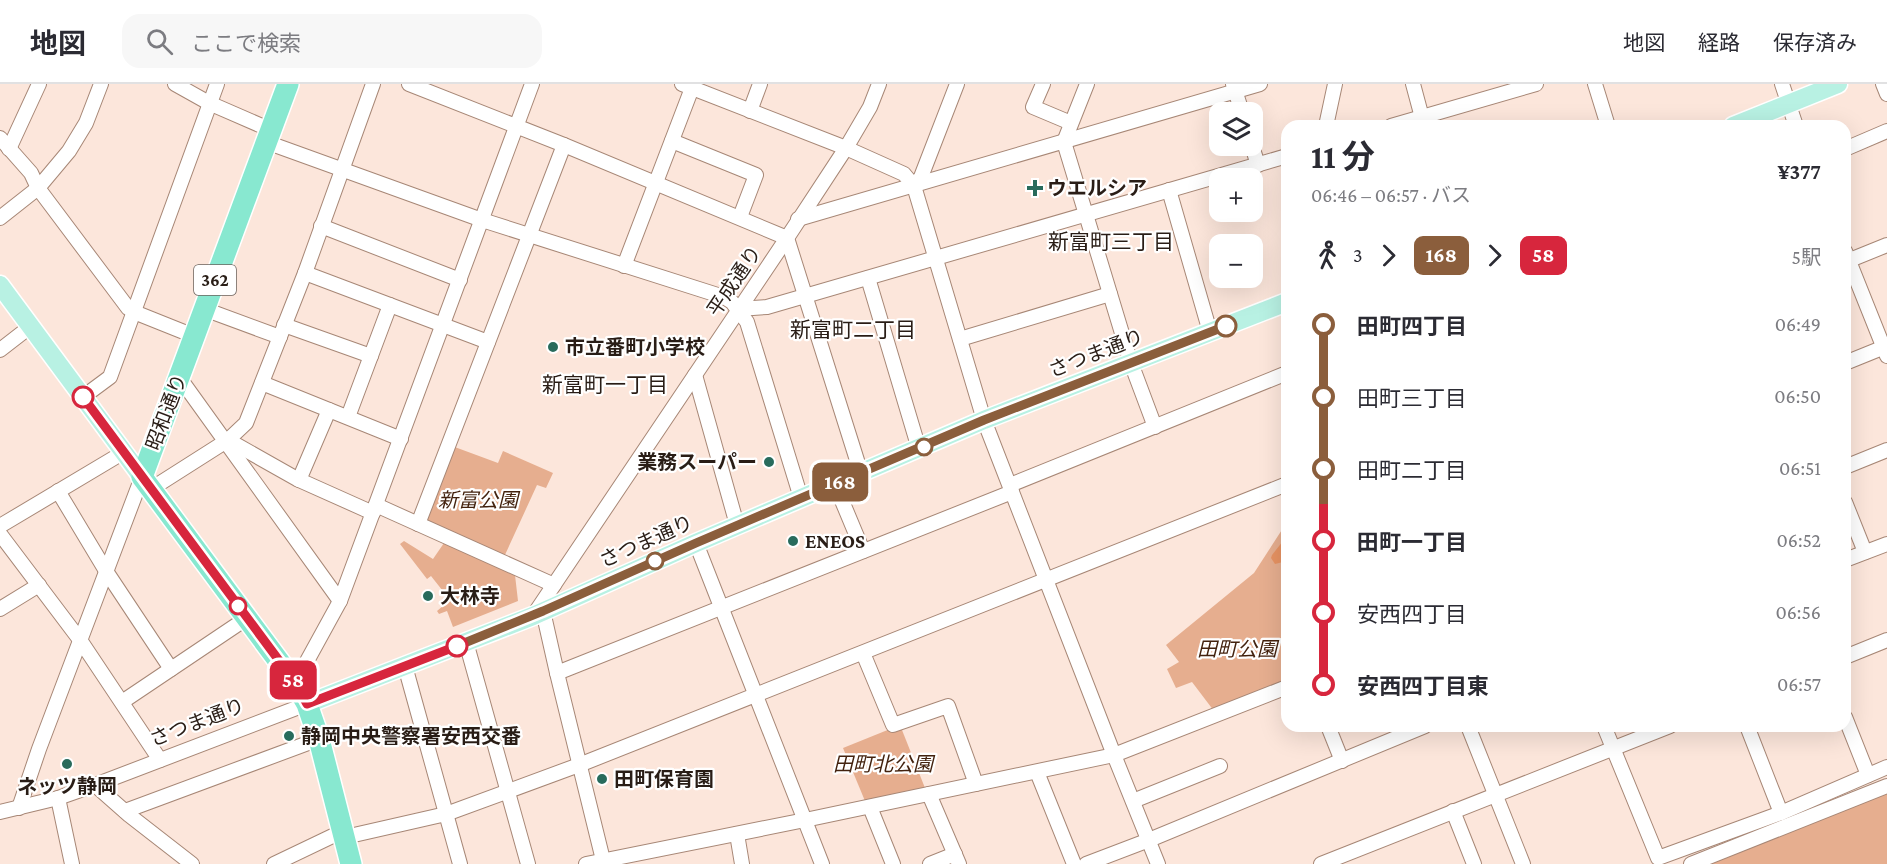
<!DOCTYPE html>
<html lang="ja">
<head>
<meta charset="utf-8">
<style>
  body { margin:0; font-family:"Crimson Pro","Noto Sans JP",serif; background:#f7f7f7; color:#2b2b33; height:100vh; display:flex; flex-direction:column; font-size:22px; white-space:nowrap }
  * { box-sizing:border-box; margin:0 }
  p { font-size:20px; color:#7c7c81 }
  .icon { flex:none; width:33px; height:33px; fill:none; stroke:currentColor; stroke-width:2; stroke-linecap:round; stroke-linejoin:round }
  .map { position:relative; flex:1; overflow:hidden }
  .details { position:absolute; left:1281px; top:36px; width:570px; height:612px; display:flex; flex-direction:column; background:#fff; border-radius:18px; box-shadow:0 6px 24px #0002 }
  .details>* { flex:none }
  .badge { padding:0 12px; border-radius:9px; font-size:21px; line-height:39px }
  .fabs { position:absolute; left:1209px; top:18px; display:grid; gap:12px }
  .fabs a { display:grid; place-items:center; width:54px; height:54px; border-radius:12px; background:#fff; box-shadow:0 6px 24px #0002; font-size:30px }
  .map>.badge { position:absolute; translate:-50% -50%; box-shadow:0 0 0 3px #fff }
  .legs { display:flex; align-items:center; gap:9px; height:66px; padding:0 30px; font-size:20px }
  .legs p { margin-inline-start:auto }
  .headline { display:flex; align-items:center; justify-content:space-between; height:102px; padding:0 30px }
  h1 { font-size:33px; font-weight:700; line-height:45px }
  ul { padding:0 30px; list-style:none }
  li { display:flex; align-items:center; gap:21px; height:72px; font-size:22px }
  li i { display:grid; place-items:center; width:9px; height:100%; margin:0 8px; background:currentColor }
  li i::after { content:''; width:15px; height:15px; margin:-8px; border:4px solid; border-radius:50%; background:#fff }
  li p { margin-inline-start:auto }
  li:first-child i { background:linear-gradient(#0000 50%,currentColor 0) }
  li:last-child i { background:linear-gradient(currentColor 50%,#0000 0) }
  header { display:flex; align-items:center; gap:36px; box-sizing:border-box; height:84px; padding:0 30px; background:#fff; border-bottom:2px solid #e1e1e2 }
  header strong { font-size:28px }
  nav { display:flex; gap:33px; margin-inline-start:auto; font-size:21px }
  .search { width:420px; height:54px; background:#f7f7f7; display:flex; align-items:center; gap:15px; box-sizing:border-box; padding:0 21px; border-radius:18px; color:#7c7c81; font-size:22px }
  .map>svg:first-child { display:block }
  .green { fill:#e6ae8f }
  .water { fill:#e79363 }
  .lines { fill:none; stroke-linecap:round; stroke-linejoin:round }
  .minor-casing { stroke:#a78776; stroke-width:16 }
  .major-casing { stroke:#fff; stroke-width:21 }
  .highway-casing { stroke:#fff; stroke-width:24 }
  .minor { stroke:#fff; stroke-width:14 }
  .major { stroke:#b8f1e3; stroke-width:18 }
  .highway { stroke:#88e8d0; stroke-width:21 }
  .line-1-casing { stroke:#fff; stroke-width:14 }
  .line-2-casing { stroke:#fff; stroke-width:14 }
  .line-1 { stroke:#8b5e3c; stroke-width:9 }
  .line-2 { stroke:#d7263d; stroke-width:9 }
  .poi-dot { fill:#286b5c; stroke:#fff; stroke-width:2 }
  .stop-1-dot { fill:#fff; stroke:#8b5e3c; stroke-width:3 }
  .stop-2-dot { fill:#fff; stroke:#d7263d; stroke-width:3 }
  .labels { text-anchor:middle; stroke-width:4.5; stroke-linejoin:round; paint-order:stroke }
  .shield { fill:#fff; stroke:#69615c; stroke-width:1.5 }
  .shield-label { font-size:18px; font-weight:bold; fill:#291d16 }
  .poi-label { font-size:20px; font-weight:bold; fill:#291d16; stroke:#fff; text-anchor:start }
  .street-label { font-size:20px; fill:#291d16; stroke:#fff }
  .park-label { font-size:20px; font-style:italic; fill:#43220e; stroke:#fff }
  .neighbourhood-label { font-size:21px; fill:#291d16; stroke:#fff }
</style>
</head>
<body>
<header>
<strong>地図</strong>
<div class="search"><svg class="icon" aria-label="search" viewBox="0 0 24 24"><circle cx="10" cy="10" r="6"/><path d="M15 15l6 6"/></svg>ここで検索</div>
<nav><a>地図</a><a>経路</a><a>保存済み</a></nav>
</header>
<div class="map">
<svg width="1887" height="780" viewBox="0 0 1887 780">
  <rect width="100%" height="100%" fill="#fce6db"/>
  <g class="green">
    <polygon points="452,362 498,379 503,367 553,389 546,404 537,401 504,473 428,439 425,431"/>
    <polygon points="1287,438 1287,597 1214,627 1192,598 1176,604 1167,585 1179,578 1166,561 1254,489"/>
    <polygon points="404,457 433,475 444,459 515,491 518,517 453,543 447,527 439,530 437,527 450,516 431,492 427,495 400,460"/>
    <polygon points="900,641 925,704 865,717 843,664"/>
    <polygon points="1887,707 1887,780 1709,780"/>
  </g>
  <polygon class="water" points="1283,457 1287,457 1287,477 1275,480 1271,474 1272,471"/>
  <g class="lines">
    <defs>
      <g id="minor">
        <polyline points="175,0 209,19 271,46"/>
        <polyline points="409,0 564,61 787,154 861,389"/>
        <polyline points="682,0 846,64 904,90 914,102 984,336 1114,671 1158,780"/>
        <polyline points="1043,0 1033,23 1071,39"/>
        <polyline points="1087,0 1064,58 1131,279 1155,343"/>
        <polyline points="1233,0 1242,28"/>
        <polyline points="1413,0 1424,41"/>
        <polyline points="1595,0 1608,42"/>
        <polyline points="1782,0 1796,42"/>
        <polyline points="1883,0 1887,10"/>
        <polyline points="750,27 760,0"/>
        <polyline points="1326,42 1335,0"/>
        <polyline points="1391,42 1536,0"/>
        <polyline points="0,54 31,89 38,104 128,224 134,228 194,252"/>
        <polyline points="672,57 756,91 740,133"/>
        <polyline points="266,58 482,136 724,213 732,218 747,238 801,414"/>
        <polyline points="1252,62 1258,81"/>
        <polyline points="9,65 39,0"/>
        <polyline points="1845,65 1887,47"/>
        <polyline points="914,102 921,93 957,0"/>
        <polyline points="1169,106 1210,248"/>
        <polyline points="0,134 38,104 69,67 86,39 101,0"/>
        <polyline points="798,135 1260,0"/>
        <polyline points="321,142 460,196"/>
        <polyline points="1845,167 1887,272"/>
        <polyline points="1845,178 1887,161"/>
        <polyline points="624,182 692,4"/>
        <polyline points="305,189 488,258"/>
        <polyline points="868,194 919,365"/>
        <polyline points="204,225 280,253"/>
        <polyline points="738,225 767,223 1287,72"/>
        <polyline points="284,241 371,272"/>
        <polyline points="960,255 1110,210"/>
        <polyline points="0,266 31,242"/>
        <polyline points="1845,279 1887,262"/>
        <polyline points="695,291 737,441"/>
        <polyline points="179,293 340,517"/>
        <polyline points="262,299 401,355"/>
        <polyline points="83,313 110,293 217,0"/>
        <polyline points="348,333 390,221"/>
        <polyline points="228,356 297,395 373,429"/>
        <polyline points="1845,383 1887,366"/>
        <polyline points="299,396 329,326"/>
        <polyline points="835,400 863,467"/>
        <polyline points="1010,401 1287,289"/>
        <polyline points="151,405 228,356 246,339 305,189 373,0"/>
        <polyline points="58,407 106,487 171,585"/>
        <polyline points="1845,418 1865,468"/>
        <polyline points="376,421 554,501"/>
        <polyline points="418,440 564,61"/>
        <polyline points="0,442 124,368"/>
        <polyline points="0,450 80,556 160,676"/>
        <polyline points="696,459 822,780"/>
        <polyline points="1845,476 1887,460"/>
        <polyline points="0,525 39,501"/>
        <polyline points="543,527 557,589 604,780"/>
        <polyline points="533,532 787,154 846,64 870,23 879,0"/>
        <polyline points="466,558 528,780"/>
        <polyline points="863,569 893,641 948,622 976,700"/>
        <polyline points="1845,573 1887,556"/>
        <polyline points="405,582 460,780"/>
        <polyline points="557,589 1012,408"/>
        <polyline points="295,599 340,517 532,0"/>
        <polyline points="122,618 247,534"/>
        <polyline points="1845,633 1868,691"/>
        <polyline points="1328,642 1342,677"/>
        <polyline points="1468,642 1523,780"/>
        <polyline points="1604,642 1658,774 1781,729 1887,683"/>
        <polyline points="1747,642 1781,729"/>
        <polyline points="1037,688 1074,780"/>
        <polyline points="95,701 129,731 192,780"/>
        <polyline points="929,710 959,780"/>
        <polyline points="58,714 72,780"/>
        <polyline points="1133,717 1220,682"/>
        <polyline points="870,723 893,780"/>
        <polyline points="19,724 39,665 142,393"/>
        <polyline points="125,727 319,655"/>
        <polyline points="1453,727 1474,780"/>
        <polyline points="0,728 58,714 95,701 307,620"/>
        <polyline points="737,750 742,780"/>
        <polyline points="345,753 446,730 579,681 1287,400"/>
        <polyline points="274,780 343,747"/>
        <polyline points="586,780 805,736 1114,671 1287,603"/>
        <polyline points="930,780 955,770"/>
        <polyline points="1086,780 1149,756 1425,642"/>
        <polyline points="1321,780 1670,642"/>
        <polyline points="1691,780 1887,702"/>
      </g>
      <g id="major">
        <polyline points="1733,42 1838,0"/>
        <polyline points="0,201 148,401"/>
        <polyline points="301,610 307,620 533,532 696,459 984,336 1287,218"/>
      </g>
      <polyline id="highway" points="288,0 142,393 295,599 307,620 319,655 351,780"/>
    </defs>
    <use href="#minor" class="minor-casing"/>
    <use href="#major" class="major-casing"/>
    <use href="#highway" class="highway-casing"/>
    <use href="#minor" class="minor"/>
    <use href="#major" class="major"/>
    <use href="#highway" class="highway"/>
  </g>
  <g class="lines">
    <defs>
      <polyline id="line-1" points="457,562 543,527 696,459 984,336 1226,242"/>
      <polyline id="line-2" points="83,313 295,598 307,620 457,562"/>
    </defs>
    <use href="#line-1" class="line-1-casing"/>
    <use href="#line-2" class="line-2-casing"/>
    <use href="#line-1" class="line-1"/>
    <use href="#line-2" class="line-2"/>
  </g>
  <g class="poi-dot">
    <path d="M1032 95h6v6h6v6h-6v6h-6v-6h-6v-6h6z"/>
    <circle cx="553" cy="263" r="6"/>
    <circle cx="769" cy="378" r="6"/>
    <circle cx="793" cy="457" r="6"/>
    <circle cx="428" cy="512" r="6"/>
    <circle cx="289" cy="652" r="6"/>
    <circle cx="67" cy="680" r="6"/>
    <circle cx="602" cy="695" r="6"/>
  </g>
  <g class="stop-1-dot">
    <circle cx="1226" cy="242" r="10"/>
    <circle cx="924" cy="363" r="8"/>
    <circle cx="655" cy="477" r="8"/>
  </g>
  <g class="stop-2-dot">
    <circle cx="83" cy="313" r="10"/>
    <circle cx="238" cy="522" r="8"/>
    <circle cx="457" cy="562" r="10"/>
  </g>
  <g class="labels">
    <rect class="shield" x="194" y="181" width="42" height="30" rx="4.5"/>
    <g class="shield-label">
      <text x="215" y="202">362</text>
    </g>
    <g class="poi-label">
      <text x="1047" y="111">ウエルシア</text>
      <text x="565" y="270">市立番町小学校</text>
      <text x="757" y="385" text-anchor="end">業務スーパー</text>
      <text x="805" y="464">ENEOS</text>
      <text x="440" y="519">大林寺</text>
      <text x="301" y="659">静岡中央警察署安西交番</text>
      <text x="614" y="702">田町保育園</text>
      <text x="67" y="709" text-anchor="middle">ネッツ静岡</text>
    </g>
    <g class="street-label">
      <text transform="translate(734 197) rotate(-56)" y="7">平成通り</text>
      <text transform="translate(1096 269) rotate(-21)" y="7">さつま通り</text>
      <text transform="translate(166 328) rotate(-69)" y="7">昭和通り</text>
      <text transform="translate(646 457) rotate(-24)" y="7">さつま通り</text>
      <text transform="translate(197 638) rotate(-21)" y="7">さつま通り</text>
    </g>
    <g class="park-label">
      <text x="478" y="423">新富公園</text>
      <text x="1237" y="572">田町公園</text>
      <text x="883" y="687">田町北公園</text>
    </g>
    <g class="neighbourhood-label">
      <text x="1111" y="165">新富町三丁目</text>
      <text x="853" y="253">新富町二丁目</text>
      <text x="605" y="308">新富町一丁目</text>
    </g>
  </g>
</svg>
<div class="fabs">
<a><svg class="icon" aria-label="layers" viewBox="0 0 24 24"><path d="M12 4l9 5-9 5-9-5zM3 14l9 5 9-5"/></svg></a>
<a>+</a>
<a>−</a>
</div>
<b class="badge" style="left:840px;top:398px;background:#8b5e3c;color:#fff">168</b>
<b class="badge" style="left:293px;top:596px;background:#d7263d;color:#fff">58</b>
<section class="details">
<div class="headline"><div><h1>11 分</h1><p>06:46 – 06:57 · バス</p></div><b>¥377</b></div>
<div class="legs"><svg class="icon" aria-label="walk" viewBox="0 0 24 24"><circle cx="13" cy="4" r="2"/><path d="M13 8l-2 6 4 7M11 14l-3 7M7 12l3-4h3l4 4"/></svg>3<svg class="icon" aria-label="forward" viewBox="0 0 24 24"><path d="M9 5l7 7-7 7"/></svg><b class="badge" style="background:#8b5e3c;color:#fff">168</b><svg class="icon" aria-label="forward" viewBox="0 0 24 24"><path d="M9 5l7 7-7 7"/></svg><b class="badge" style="background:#d7263d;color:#fff">58</b><p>5駅</p></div>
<ul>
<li><i style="color:#8b5e3c"></i><b>田町四丁目</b><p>06:49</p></li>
<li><i style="color:#8b5e3c"></i><span>田町三丁目</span><p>06:50</p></li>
<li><i style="color:#8b5e3c"></i><span>田町二丁目</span><p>06:51</p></li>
<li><i style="color:#d7263d"></i><b>田町一丁目</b><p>06:52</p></li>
<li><i style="color:#d7263d"></i><span>安西四丁目</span><p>06:56</p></li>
<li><i style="color:#d7263d"></i><b>安西四丁目東</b><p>06:57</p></li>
</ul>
</section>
</div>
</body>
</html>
